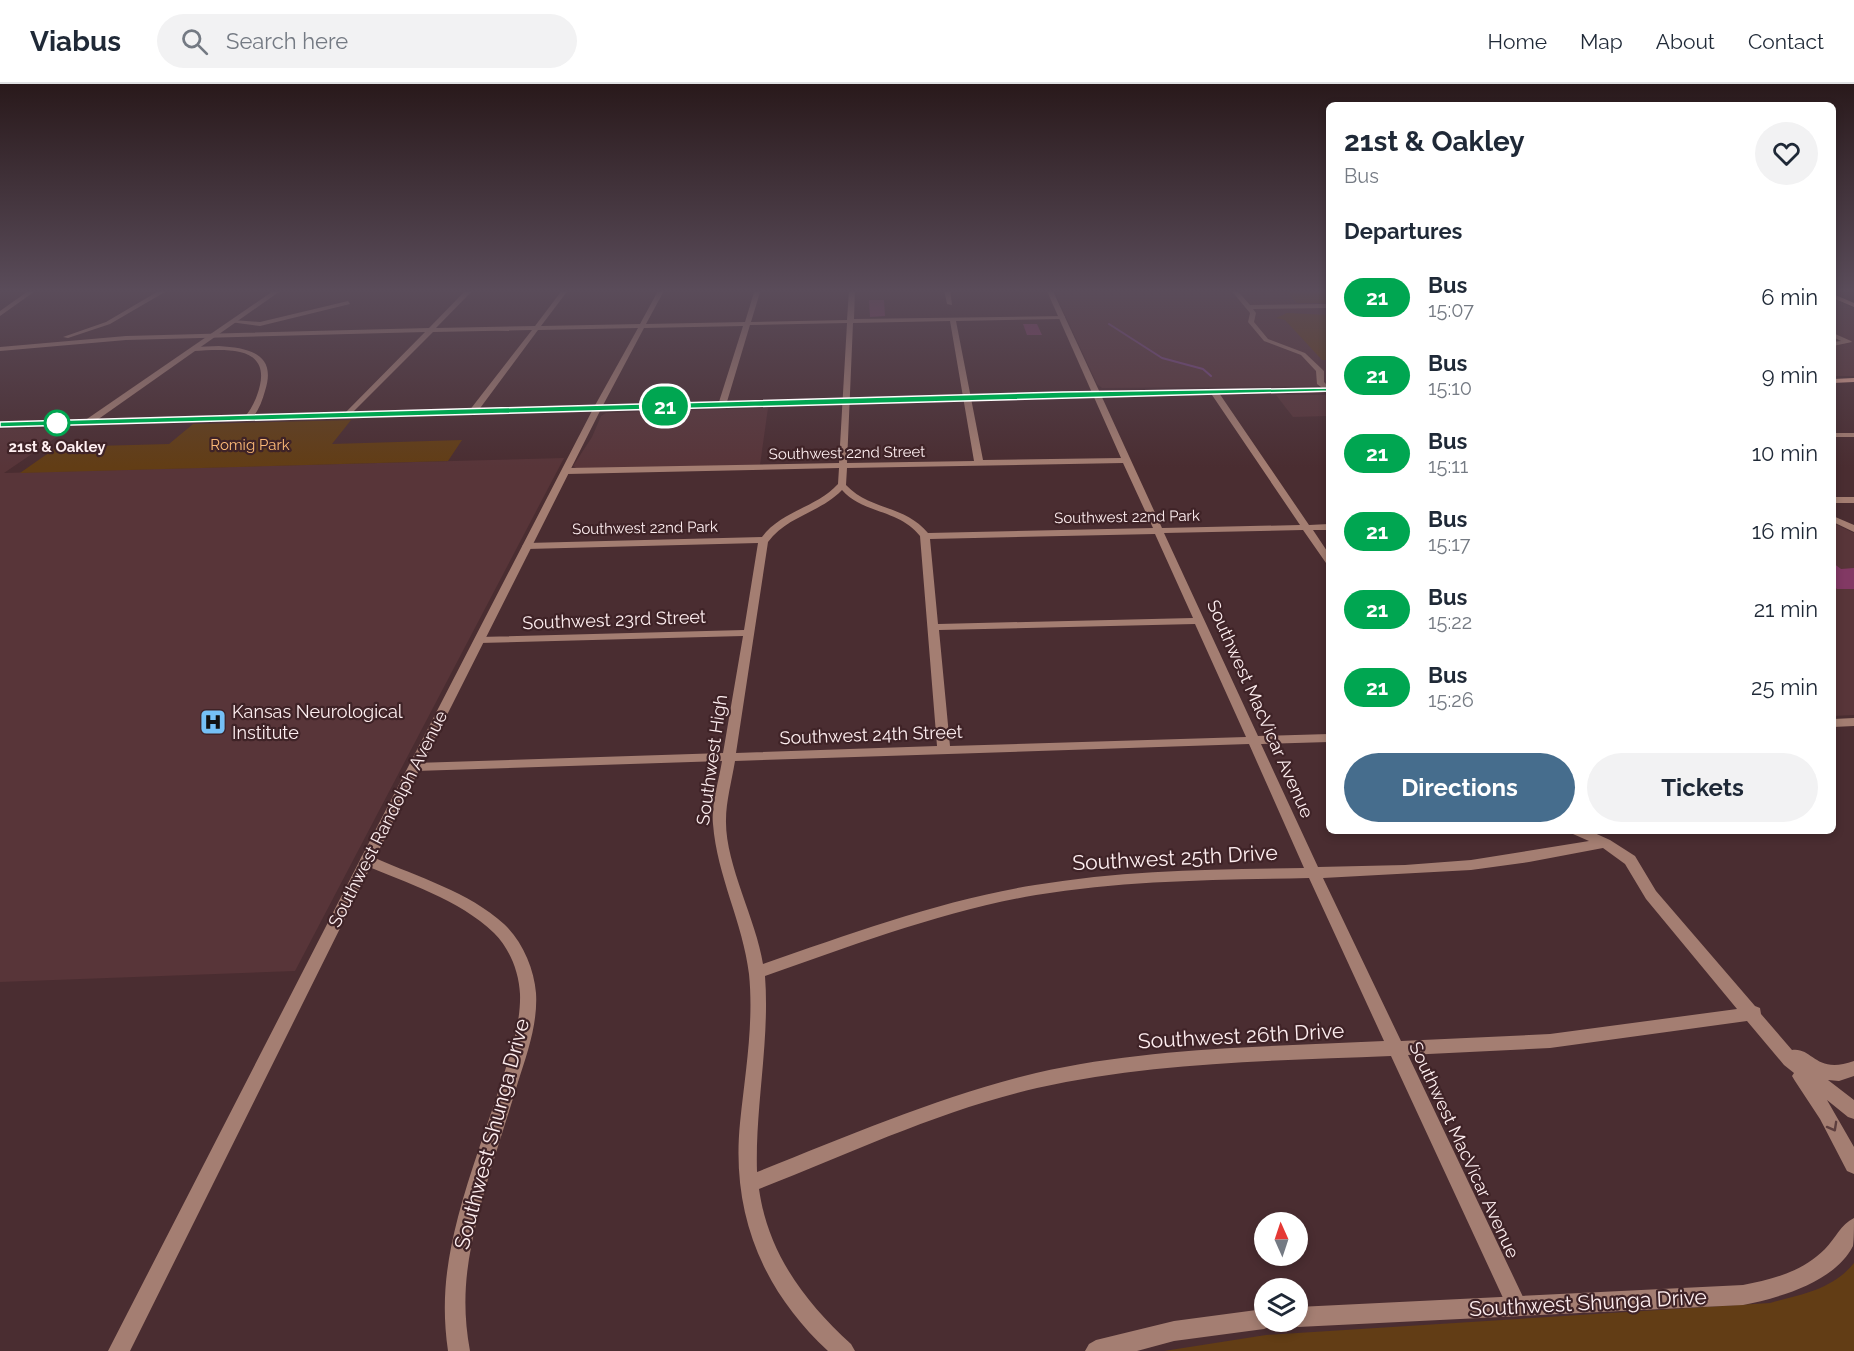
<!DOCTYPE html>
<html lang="en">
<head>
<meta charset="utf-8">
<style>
  body { margin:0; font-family:Raleway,sans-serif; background:#f2f2f3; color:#1f2937; height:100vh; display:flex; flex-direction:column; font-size:22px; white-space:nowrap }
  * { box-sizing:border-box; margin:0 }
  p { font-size:20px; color:#747a83 }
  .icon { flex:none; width:33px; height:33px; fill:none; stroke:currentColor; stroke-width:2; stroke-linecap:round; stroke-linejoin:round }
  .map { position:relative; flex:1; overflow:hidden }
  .panel { position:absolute; left:1326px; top:18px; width:510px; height:732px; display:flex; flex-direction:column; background:#fff; border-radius:9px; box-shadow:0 3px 9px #0003 }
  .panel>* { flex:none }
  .badge { padding:0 12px; border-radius:20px; font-size:21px; line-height:39px }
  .needle { width:39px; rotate:357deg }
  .fabs { position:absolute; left:1254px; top:1128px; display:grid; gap:12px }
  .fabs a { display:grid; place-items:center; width:54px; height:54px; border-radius:50%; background:#fff; box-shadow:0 3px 9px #0003; font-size:30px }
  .map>.badge { position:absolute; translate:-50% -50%; box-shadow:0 0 0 3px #fff }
  h2 { padding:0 18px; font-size:22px; line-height:54px }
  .round { display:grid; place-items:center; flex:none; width:63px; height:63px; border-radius:32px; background:#f2f2f3 }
  .head { display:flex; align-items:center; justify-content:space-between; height:102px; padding:0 18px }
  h1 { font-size:28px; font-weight:700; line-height:45px }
  .button { display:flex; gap:12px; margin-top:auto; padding:12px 18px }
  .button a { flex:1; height:69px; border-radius:36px; background:#466d8d; color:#fff; font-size:24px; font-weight:700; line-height:69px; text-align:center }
  .button a+a { background:#f2f2f3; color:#1f2937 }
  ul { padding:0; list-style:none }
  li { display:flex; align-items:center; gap:18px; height:78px; padding:0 18px }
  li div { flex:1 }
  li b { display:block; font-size:22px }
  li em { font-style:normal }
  li .badge { min-width:66px; font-weight:700; text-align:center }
  header { display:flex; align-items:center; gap:36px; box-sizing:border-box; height:84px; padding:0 30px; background:#fff; border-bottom:2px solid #e0e1e3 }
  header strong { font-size:28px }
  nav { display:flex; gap:33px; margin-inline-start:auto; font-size:21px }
  .search { width:420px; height:54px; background:#f2f2f3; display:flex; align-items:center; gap:15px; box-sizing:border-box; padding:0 21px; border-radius:33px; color:#747a83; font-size:22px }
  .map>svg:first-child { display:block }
  .built { fill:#583539 }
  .green { fill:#623d15 }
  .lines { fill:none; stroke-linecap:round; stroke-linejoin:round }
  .stream { stroke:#784584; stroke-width:2 }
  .building { fill:#823964 }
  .minor { fill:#a47e72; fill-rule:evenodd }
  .tertiary { fill:#a47e72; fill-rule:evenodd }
  .secondary { fill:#e2a592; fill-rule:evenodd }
  .oneway { stroke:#5d3e3e }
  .line { fill:#00a651; stroke:#fff; stroke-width:1.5 }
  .stop-dot { fill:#fff; stroke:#00a651; stroke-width:3 }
  .labels { text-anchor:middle; stroke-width:4.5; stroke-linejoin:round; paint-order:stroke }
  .far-park-label { font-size:15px; fill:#fdb977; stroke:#3f2327 }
  .far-stop-label { font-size:15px; font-weight:bold; fill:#feeef0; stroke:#3f2327 }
  .far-street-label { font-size:15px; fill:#feeef0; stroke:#3f2327 }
  .street-label { font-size:18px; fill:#feeef0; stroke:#3f2327 }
  .poi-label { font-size:18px; fill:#feeef0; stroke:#3f2327; text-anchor:start }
  .near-street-label { font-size:21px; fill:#feeef0; stroke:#3f2327 }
</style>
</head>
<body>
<header>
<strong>Viabus</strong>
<div class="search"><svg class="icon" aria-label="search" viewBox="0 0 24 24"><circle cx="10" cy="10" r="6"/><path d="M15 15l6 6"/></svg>Search here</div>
<nav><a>Home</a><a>Map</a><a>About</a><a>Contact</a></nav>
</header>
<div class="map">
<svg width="1854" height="1267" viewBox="0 0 1854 1267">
  <rect width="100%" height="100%" fill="#4a2d31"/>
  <g class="built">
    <polygon points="1053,205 1329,205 1329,302 1102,304 1097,300"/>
    <polygon points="1833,215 1854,224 1854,292 1833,292"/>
    <polygon points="1276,311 1325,311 1329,313 1329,332 1293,333"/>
    <polygon points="768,324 760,381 578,385 573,382 592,353 601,332 606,329"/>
    <polygon points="70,344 4,389 564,374 295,887 0,898 0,345"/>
    <polygon points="1833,439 1854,449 1854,631 1833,632"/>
  </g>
  <g class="green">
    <polygon points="1283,205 1329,205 1329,219 1297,219"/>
    <polygon points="1287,229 1329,231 1329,276 1322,276 1285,236 1276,234"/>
    <polygon points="351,336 332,360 462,356 448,377 20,389 57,363 169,360 193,340"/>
    <path d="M 1854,1179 L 1854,1267 L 1164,1267 L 1266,1251 L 1770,1219 C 1802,1210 1832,1206 1854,1179 Z"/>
  </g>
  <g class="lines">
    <polyline class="stream" points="1109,240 1162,274 1203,285 1211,292"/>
  </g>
  <g class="building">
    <polygon points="869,216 884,216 885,232 870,233"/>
    <polygon points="1023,240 1037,240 1042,251 1027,251"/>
    <polygon points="1833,479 1841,485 1854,484 1854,505 1837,505 1833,502"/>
  </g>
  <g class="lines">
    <g class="minor">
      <polygon points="31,205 38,205 0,232 0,227"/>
      <polygon points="162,205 170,205 110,240 68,254 63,253 106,238"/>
      <path d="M 467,205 L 474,205 L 436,244 L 535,242 L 563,205 L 569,205 L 541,242 L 640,240 L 659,205 L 665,205 L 646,240 L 745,238 L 755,205 L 761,205 L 751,238 L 847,236 L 849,205 L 855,205 L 854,235 L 1064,232 L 1065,233 L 1062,235 L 956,237 L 983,376 L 1121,374 L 1093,311 L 1097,309 L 1101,311 L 1162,444 L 1300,441 L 1210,308 L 1217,306 L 1309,441 L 1329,440 L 1329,446 L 1313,446 L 1329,470 L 1329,480 L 1326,479 L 1303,446 L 1164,449 L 1258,652 L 1329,650 L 1329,658 L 1261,660 L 1318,783 L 1405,781 L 1471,776 L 1589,757 L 1573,750 L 1571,747 L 1590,747 L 1610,756 L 1635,772 L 1656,807 L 1755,922 L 1760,924 L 1761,930 L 1792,966 C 1813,963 1815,991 1854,977 L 1854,992 L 1839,997 L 1828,996 L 1854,1016 L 1854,1035 L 1848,1033 L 1827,1016 L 1854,1063 L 1854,1090 L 1847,1087 L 1820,1035 L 1795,997 L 1792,992 L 1794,989 L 1784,981 L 1747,937 L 1550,964 L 1408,971 L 1524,1215 L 1527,1222 L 1524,1229 L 1517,1232 L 1510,1229 L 1391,972 C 1273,977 1153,978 1037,1004 C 941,1026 850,1069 759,1105 C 768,1169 804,1217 851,1260 L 855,1267 L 828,1267 C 762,1206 731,1129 740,1039 C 745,990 754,940 749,890 C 743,839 717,792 713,740 C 711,722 719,696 722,677 L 415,687 L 409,683 L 415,679 L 723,669 L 743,552 L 479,559 L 474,556 L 479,553 L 744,546 L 758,459 L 527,465 L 522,462 L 527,459 L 762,453 C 781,427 816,424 838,400 L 839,384 L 567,390 L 563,387 L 567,384 L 839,379 L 847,239 L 750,241 L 726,321 L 722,323 L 718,321 L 743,242 L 644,244 L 601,325 L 597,327 L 593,325 L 638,244 L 538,246 L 475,331 L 472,331 L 468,329 L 469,327 L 532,246 L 433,248 L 347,334 L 344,334 L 344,330 L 425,248 L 126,256 L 0,267 L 0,263 L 126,252 L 429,244 ZM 950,237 L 974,377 L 847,379 L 853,239 ZM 1123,379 L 1153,444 L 928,449 C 905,421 869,426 846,401 L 847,384 ZM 842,406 C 863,430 899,425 920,452 L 937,662 L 736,669 L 768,458 C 787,432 820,429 842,406 ZM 1155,450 L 1193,534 L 938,540 L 930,455 ZM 1195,540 L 1246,653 L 950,662 L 939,546 ZM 1249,660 L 1304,784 C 1214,785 1124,786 1035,801 C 942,816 852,849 763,880 C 756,835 725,780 726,736 C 726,717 732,696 735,677 ZM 1603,764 L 1625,780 L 1646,815 L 1737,925 L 1550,950 L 1401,957 L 1323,794 L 1471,786 L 1529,778 ZM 1309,794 L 1384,957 C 1268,963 1149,963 1036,989 C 940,1012 848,1052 757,1088 C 755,1022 770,957 765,892 C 854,861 943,827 1036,811 C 1126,796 1218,796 1309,794 Z"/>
      <polygon points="944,205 950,205 952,221 947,220"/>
      <polygon points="1230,205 1236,205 1250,221 1329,220 1329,224 1253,225 1256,229 1254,238 1268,255 1305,269 1324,287 1324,298 1329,303 1329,309 1317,300 1316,287 1301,271 1264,257 1248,238 1250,229"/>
      <polygon points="348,217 350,220 260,242 230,238 233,236 260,238"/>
      <polygon points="1833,249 1851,257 1852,258 1833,262 1833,258 1841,257 1833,253"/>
      <path d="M 219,262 C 250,264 277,270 265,307 C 262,318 258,328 250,337 L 243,335 C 252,325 257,314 260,301 C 269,260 221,266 194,267 L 191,265 L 194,263 Z"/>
      <rect x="1833" y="349" width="21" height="4"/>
      <rect x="1833" y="413" width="21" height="6"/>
      <polygon points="1833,432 1854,441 1854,448 1833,438"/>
      <polygon points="1854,634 1854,642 1833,643 1833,635"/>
      <polygon points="367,771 372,772 374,776 130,1267 108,1267 360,776 362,772"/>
    </g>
    <g class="tertiary">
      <polygon points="276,205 283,205 90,341 84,341 84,337"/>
      <polygon points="1046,205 1052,205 1101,311 1100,313 1093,311"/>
      <path d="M 594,323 L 601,325 L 375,774 C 418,793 469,808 504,840 C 522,857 534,884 536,909 C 538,939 527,970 518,998 C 505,1042 489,1087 478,1132 C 466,1180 461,1218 470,1267 L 448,1267 C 441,1218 446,1180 458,1133 C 470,1087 487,1043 501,999 C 510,971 521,940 520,910 C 519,888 510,865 494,849 C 459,815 406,799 362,780 L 360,776 Z"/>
      <path d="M 1854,1134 C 1854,1143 1854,1155 1853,1162 C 1835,1198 1779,1214 1743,1221 L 1298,1243 L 1291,1240 L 1290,1238 L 1298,1238 L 1298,1223 L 1743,1201 C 1773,1195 1802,1188 1825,1165 C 1835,1155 1841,1140 1854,1134 Z"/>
      <polygon points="1264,1225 1264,1238 1273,1238 1271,1242 1264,1245 1174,1257 1137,1267 1085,1267 1089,1260 1096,1256 1174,1237"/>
    </g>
    <g class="secondary">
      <polygon points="1833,210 1854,219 1854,223 1833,214"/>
      <polygon points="1854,294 1854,298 1833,299 1833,295"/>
      <polygon points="1329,304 1329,308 1041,313 0,343 0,339 1041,309"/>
    </g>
  </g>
  <defs><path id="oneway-chevron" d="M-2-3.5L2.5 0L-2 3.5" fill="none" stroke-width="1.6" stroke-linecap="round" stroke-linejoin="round" transform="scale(1.5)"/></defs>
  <use class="oneway" href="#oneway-chevron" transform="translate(1833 1043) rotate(61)"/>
  <linearGradient id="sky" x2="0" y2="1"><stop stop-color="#29191b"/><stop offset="0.54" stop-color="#5a4c5a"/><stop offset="1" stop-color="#5a4c5a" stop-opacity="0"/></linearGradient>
  <rect width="1854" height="383" fill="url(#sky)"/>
  <polygon class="line" points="1329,304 1332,307 0,343 0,338 1062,308"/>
  <defs>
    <symbol id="hospital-square" viewBox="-11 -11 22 22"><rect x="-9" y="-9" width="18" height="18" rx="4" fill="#75c0f6" stroke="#3f2327"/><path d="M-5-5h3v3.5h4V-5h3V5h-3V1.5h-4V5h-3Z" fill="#111"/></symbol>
  </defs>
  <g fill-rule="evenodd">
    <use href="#hospital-square" x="198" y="623" width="30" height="30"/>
  </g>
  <circle class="stop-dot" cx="57" cy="339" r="12"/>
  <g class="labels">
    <g class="far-park-label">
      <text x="250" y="366">Romig Park</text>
    </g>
    <g class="far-stop-label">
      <text x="57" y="368">21st &amp; Oakley</text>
    </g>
    <g class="far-street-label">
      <text transform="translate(847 369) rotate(-1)" y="5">Southwest 22nd Street</text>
      <text transform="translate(1127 433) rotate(-1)" y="5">Southwest 22nd Park</text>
      <text transform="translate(645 444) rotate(-1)" y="5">Southwest 22nd Park</text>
    </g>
    <g class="street-label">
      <text transform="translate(614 536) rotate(-2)" y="6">Southwest 23rd Street</text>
      <text transform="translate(1260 625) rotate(66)" y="6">Southwest MacVicar Avenue</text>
      <text transform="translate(871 651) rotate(-2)" y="6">Southwest 24th Street</text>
      <text transform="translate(712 676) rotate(-82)" y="6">Southwest High</text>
      <text transform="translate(388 735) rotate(-63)" y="6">Southwest Randolph Avenue</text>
      <text transform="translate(1464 1066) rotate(65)" y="6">Southwest MacVicar Avenue</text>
    </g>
    <g class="poi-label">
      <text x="232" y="634">Kansas Neurological<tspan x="232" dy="21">Institute</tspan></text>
    </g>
    <g class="near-street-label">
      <text transform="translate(1175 774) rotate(-3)" y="7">Southwest 25th Drive</text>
      <text transform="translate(1241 952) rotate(-3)" y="7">Southwest 26th Drive</text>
      <text transform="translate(492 1050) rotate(-75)" y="7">Southwest Shunga Drive</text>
      <text transform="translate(1588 1219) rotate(-3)" y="7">Southwest Shunga Drive</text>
    </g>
  </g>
</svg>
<div class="fabs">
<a><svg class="needle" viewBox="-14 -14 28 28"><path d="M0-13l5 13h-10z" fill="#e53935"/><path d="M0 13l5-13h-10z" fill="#747a83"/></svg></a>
<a><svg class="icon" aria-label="layers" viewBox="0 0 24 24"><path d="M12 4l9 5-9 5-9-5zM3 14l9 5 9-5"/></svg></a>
</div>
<b class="badge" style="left:665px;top:322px;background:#00a651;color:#fff">21</b>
<section class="panel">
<div class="head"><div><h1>21st &amp; Oakley</h1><p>Bus</p></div><a class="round"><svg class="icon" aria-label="heart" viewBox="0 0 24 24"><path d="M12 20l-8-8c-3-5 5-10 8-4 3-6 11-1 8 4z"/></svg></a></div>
<h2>Departures</h2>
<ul>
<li><span class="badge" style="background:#00a651;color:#fff">21</span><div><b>Bus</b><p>15:07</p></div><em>6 min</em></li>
<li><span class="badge" style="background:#00a651;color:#fff">21</span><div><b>Bus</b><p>15:10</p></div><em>9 min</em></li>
<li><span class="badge" style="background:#00a651;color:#fff">21</span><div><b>Bus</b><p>15:11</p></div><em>10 min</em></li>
<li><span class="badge" style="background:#00a651;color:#fff">21</span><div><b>Bus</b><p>15:17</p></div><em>16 min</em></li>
<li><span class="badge" style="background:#00a651;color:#fff">21</span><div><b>Bus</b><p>15:22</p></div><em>21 min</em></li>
<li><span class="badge" style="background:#00a651;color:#fff">21</span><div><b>Bus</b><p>15:26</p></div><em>25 min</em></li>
</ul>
<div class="button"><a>Directions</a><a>Tickets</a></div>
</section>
</div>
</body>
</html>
